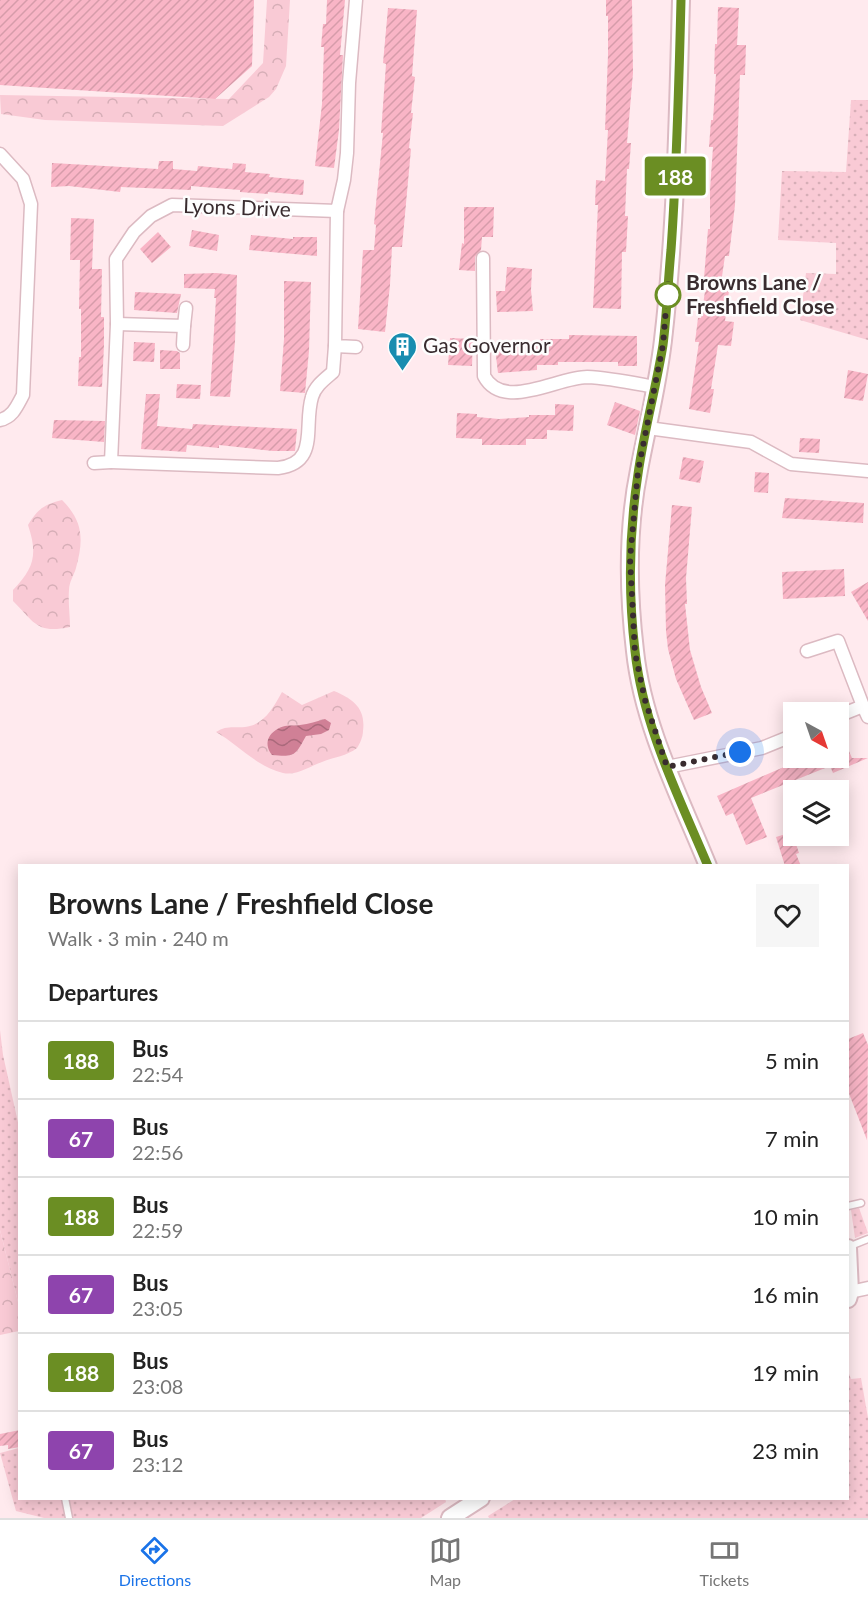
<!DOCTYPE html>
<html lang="en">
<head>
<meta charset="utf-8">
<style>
  body { margin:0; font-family:Lato,sans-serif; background:#f6f6f6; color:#222; height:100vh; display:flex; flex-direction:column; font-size:22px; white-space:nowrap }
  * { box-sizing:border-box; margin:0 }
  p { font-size:20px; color:#767676 }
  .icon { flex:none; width:33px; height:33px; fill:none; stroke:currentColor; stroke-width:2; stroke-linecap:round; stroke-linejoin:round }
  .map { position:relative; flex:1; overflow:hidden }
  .side { position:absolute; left:18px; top:864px; width:831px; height:636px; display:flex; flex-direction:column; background:#fff; border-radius:0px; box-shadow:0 3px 15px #0003 }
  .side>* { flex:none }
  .badge { padding:0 12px; border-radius:4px; font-size:21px; line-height:39px }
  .needle { width:39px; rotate:140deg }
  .controls { position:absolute; left:783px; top:702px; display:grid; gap:12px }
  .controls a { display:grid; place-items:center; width:66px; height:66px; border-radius:0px; background:#fff; box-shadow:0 3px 15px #0003; font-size:30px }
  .you { position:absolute; width:30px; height:30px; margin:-15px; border:4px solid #fff; border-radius:50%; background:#1a73e8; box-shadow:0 0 0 9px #1a73e833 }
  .map>.badge { position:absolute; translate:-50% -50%; box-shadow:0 0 0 3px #fff }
  h2 { padding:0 30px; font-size:22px; line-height:54px }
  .round { display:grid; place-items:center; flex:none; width:63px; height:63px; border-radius:0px; background:#f6f6f6 }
  .overview { display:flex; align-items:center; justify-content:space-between; height:102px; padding:0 30px }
  h1 { font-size:28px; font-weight:700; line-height:45px }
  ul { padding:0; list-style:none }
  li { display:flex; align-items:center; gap:18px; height:78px; padding:0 30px; border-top:2px solid #e0e0e0 }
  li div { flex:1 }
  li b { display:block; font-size:22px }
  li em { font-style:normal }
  li .badge { min-width:66px; font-weight:700; text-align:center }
  .tab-bar { display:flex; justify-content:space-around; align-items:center; height:84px; border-top:2px solid #e0e0e0; background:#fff; font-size:16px; color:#767676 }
  .tab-bar a { display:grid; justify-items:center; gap:3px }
  .tab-bar .selected { color:#1a73e8 }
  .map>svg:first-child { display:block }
  .grass { fill:url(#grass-dots) }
  .forest { fill:url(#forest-crowns) }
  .water { fill:url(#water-waves) }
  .building { fill:url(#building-hatch) }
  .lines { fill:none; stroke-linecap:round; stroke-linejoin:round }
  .service-casing { stroke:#dcbac2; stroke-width:9 }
  .minor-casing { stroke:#dcbac2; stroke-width:15 }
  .tertiary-casing { stroke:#dcbac2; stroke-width:20 }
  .service { stroke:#fff; stroke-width:6 }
  .minor { stroke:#fff; stroke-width:12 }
  .tertiary { stroke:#fff; stroke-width:16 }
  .line-casing { stroke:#fff; stroke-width:14 }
  .line { stroke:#6b8e23; stroke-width:9 }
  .walk { stroke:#392c2f; stroke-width:6; stroke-dasharray:0 10.8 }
  .stop-dot { fill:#fff; stroke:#6b8e23; stroke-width:3 }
  .labels { text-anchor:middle; stroke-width:5; stroke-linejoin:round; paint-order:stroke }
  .street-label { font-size:21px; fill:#392c2f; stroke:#fdfdfd }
  .stop-label { font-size:21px; font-weight:bold; fill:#392c2f; stroke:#fdfdfd; text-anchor:start }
  .poi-label { font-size:21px; fill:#392c2f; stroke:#fdfdfd; text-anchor:start }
</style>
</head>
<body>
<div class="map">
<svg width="868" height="1518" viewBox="0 0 868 1518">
  <defs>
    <pattern id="grass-dots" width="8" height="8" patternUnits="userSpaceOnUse" patternTransform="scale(1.5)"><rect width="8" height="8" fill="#f9cad5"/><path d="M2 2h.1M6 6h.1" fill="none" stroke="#d6aeb7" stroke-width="1.8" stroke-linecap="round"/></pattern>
    <pattern id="forest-crowns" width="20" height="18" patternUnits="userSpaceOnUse" patternTransform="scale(1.5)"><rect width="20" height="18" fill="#f9cad5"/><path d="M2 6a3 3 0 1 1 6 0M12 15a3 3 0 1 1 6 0" fill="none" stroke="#d6aeb7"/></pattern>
    <pattern id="water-waves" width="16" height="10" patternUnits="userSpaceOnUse" patternTransform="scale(1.5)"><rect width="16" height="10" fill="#d08096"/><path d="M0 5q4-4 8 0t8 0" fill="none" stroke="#aa697b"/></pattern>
    <pattern id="building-hatch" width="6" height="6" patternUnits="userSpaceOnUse" patternTransform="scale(1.5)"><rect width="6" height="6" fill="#f9b5c6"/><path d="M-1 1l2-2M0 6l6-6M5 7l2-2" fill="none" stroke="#d69caa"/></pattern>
  </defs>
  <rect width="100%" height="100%" fill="#ffeaee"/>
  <g class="grass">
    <polygon points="851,100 868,100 868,340 800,320 806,273 836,274 836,243 778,240 782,171 846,172"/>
    <polygon points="0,1030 3,1055 19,1127 19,1306 0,1230"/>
    <polygon points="859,1208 868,1233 855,1238 851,1210"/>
    <polygon points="848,1371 851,1379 861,1378 868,1418 868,1518 489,1518 488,1516 515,1499 848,1498"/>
    <polygon points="19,1448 20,1498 445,1498 446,1502 421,1518 44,1518 16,1511 0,1453"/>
  </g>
  <g class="forest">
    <polygon points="267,0 290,0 286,66 276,89 269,97 223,126 45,120 1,114 0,95 229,99 263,63"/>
    <path d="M 62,500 C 83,521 84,539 76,568 C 74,575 69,582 69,590 C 68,602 70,615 70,627 C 37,634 35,623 13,601 L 13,590 C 34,568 38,555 28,525 C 38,509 43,505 62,500 Z"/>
    <path d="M 334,691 C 353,699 366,708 363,731 C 363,736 360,744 357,748 C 347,756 334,757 322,762 C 310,766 297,776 283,773 C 257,767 239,745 216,732 C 226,725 234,728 245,727 C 264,725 273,708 282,692 L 302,705 Z"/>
    <polygon points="0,1230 19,1306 19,1331 0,1335"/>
  </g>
  <path class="water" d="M 325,719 L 331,723 L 329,730 L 321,734 L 306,736 C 295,756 295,757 272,755 C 262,742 270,730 285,726 C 290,725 296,726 300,725 C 309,724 317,721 325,719 Z"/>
  <g class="building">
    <polygon points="0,0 254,0 252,66 215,99 0,85"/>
    <polygon points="327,0 345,0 340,55 343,55 339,130 334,168 315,166 322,104 324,47 321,47 323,24 326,24"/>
    <polygon points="606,0 632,0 633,73 627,143 631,143 629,169 627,169 625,216 628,216 626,252 622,252 621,309 593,308 598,205 595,205 596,180 605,181 608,130 605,130 608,55 608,16 606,16"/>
    <polygon points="718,7 739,8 737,45 746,45 745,75 740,75 735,205 729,256 725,256 720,290 729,291 725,321 734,322 731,346 718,345 711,389 714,389 710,413 689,409 699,342 695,342 698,318 701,318 707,278 704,278 708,229 710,229 710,190 713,147 709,147 711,120 713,120 716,74 714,74 715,44 717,44"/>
    <polygon points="388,8 417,10 412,76 415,77 411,113 413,113 409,148 411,149 402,247 392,247 390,285 385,332 358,329 363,250 374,250 376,225 374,224 383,133 381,133 386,64 383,63"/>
    <polygon points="159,161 173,161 173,169 197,171 198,166 232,169 233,163 246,164 245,172 270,174 269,177 304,180 303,195 268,192 268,194 240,192 240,190 191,186 191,190 121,187 120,192 69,186 51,187 52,163 158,169"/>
    <polygon points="464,207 494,207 493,237 482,237 481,250 475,257 475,271 459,270 462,243 464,244"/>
    <polygon points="71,218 94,219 92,269 102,269 101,317 104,317 104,345 102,387 78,386 79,357 81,357 81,309 79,309 80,260 70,260"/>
    <polygon points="192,230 219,235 217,251 189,246"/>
    <polygon points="158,232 171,247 152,263 140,249"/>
    <polygon points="251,235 293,239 293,237 317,237 317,256 249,250"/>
    <polygon points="507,267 532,269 531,290 533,311 497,312 496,291 505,291"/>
    <polygon points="216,273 237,275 235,342 230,397 210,396 216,298 214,298 215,289 184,288 184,274"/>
    <polygon points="284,281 311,282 309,351 305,393 280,391 284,339"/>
    <polygon points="135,292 181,294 177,313 134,310"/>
    <polygon points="569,335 637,336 637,366 618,366 618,362 558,362 558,365 537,365 537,370 498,373 495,348 519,346 519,344 540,345 540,339 569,339"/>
    <polygon points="450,338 473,339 472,366 448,365"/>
    <polygon points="134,342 155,343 154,362 133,361"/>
    <polygon points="160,350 177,351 180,353 180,369 160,369"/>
    <polygon points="848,370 868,374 863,401 844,398"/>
    <polygon points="177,384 201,385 200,399 176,398"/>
    <polygon points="146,394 160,394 157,426 192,429 193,424 297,429 295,451 273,451 219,445 219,448 187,445 186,452 141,449"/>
    <polygon points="615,402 640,411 635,435 607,425"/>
    <polygon points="555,404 574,405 573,431 547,430 547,439 526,439 526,445 482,445 482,439 456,438 457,413 477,414 477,417 499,419 529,417 529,415 555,415"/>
    <polygon points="54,420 105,421 104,442 52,438"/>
    <polygon points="800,438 820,439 819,453 799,452"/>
    <polygon points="683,457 704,461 700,483 679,479"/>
    <polygon points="755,472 769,473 768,493 754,492"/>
    <polygon points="785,498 864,503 863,523 782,518"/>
    <polygon points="672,505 692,507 686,578 687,604 685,604 690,650 701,687 712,713 694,720 676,679 668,649 666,631 665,585"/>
    <polygon points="844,569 845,596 783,599 782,572"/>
    <polygon points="868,582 868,621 851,592"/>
    <polygon points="838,726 852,758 868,758 833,773 830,766 751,798 767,837 746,845 733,813 726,816 717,796 800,760 801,762 810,758 838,758"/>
    <polygon points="792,832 799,853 796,854 801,866 785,866 776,837"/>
    <polygon points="863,1033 868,1045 867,1140 848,1091 848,1039"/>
    <polygon points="20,1430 20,1447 8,1449 8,1445 0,1446 0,1434"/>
  </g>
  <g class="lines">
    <defs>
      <g id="service">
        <polyline points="848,1206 861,1203"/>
        <polyline points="848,1247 868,1239"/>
        <polyline points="65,1498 69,1518"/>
      </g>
      <g id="minor">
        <path d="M 0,154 L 23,179 L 31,204 L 23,395 C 17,406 13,417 0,420"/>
        <polyline points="337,211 335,346 356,347"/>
        <path d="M 483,258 L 484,376 C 503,412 558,377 587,377 C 610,378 633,383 655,387"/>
        <polyline points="117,324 184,326 186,308"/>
        <polyline points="183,345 184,326"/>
        <path d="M 335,346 L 333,372 C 325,379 315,386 312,397 C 303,426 320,463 278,468 L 111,462 L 117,324 L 116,259 L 134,232 L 151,216 L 172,205 L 337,211 L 344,180 L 347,153 L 349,83 L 356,0"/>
        <polyline points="648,428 751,442 791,464 868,471"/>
        <polyline points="94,463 111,462"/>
        <polyline points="807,651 838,641 863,706 838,716"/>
        <polyline points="863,706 868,717"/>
        <polyline points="667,767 762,748 794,735"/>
        <polyline points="850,1292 868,1288"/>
      </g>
      <g id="tertiary">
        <path d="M 681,0 C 678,113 676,228 663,340 C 658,384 647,427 639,470 C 627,529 628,592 635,651 C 643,726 680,797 708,866"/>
        <polyline points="848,1248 850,1292 848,1299"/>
        <polyline points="450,1518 481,1498"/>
      </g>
    </defs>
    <use href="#service" class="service-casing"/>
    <use href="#minor" class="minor-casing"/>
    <use href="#tertiary" class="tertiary-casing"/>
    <use href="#service" class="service"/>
    <use href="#minor" class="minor"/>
    <use href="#tertiary" class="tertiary"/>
  </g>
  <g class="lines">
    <defs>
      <path id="line" d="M 681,0 C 679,83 677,167 671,250 C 668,281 667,313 663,345 C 656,388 644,431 638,474 C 629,533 628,592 635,651 C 643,726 679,797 708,866"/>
    </defs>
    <use href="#line" class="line-casing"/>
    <use href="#line" class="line"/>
    <polyline class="walk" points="668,295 668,284 663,345 638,471 630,559 635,653 645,700 667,767 740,752"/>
  </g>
  <defs>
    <symbol id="building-pin" viewBox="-11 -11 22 30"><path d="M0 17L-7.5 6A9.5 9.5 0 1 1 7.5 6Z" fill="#188db0" stroke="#fdfdfd"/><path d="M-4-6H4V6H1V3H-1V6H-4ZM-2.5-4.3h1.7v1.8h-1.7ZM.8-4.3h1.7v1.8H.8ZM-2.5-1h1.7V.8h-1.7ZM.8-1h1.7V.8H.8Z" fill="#fff"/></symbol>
  </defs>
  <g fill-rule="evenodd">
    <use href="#building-pin" x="386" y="330" width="33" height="45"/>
  </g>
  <circle class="stop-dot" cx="668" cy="295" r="12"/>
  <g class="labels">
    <g class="street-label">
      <text transform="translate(237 208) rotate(2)" y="7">Lyons Drive</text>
    </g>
    <g class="stop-label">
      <text x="686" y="290">Browns Lane /<tspan x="686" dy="24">Freshfield Close</tspan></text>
    </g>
    <g class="poi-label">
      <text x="423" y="353">Gas Governor</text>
    </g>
  </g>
</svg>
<div class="controls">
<a><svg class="needle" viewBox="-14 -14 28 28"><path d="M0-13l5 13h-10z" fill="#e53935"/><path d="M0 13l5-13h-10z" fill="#767676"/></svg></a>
<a><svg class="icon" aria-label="layers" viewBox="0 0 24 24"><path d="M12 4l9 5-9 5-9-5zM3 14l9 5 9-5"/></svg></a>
</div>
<div class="you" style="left:740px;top:752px"></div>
<b class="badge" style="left:675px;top:176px;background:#6b8e23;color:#fff">188</b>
<section class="side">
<div class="overview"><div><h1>Browns Lane / Freshfield Close</h1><p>Walk · 3 min · 240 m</p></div><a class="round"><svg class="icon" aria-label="heart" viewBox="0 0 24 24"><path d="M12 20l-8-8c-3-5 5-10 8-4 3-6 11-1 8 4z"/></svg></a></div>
<h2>Departures</h2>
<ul>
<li><span class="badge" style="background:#6b8e23;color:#fff">188</span><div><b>Bus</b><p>22:54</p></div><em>5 min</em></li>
<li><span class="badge" style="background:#8e44ad;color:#fff">67</span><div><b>Bus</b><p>22:56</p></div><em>7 min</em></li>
<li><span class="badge" style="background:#6b8e23;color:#fff">188</span><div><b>Bus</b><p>22:59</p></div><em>10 min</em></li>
<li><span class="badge" style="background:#8e44ad;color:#fff">67</span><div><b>Bus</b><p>23:05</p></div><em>16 min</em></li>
<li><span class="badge" style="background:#6b8e23;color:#fff">188</span><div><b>Bus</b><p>23:08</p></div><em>19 min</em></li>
<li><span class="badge" style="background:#8e44ad;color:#fff">67</span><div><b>Bus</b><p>23:12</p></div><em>23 min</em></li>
</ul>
</section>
</div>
<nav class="tab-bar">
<a class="selected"><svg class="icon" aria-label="directions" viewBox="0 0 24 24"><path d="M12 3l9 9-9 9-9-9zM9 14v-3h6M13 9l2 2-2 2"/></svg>Directions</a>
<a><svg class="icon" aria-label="map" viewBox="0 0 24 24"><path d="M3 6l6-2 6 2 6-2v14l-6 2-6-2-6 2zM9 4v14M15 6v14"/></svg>Map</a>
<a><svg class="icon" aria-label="tickets" viewBox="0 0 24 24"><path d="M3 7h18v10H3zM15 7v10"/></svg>Tickets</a>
</nav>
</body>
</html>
